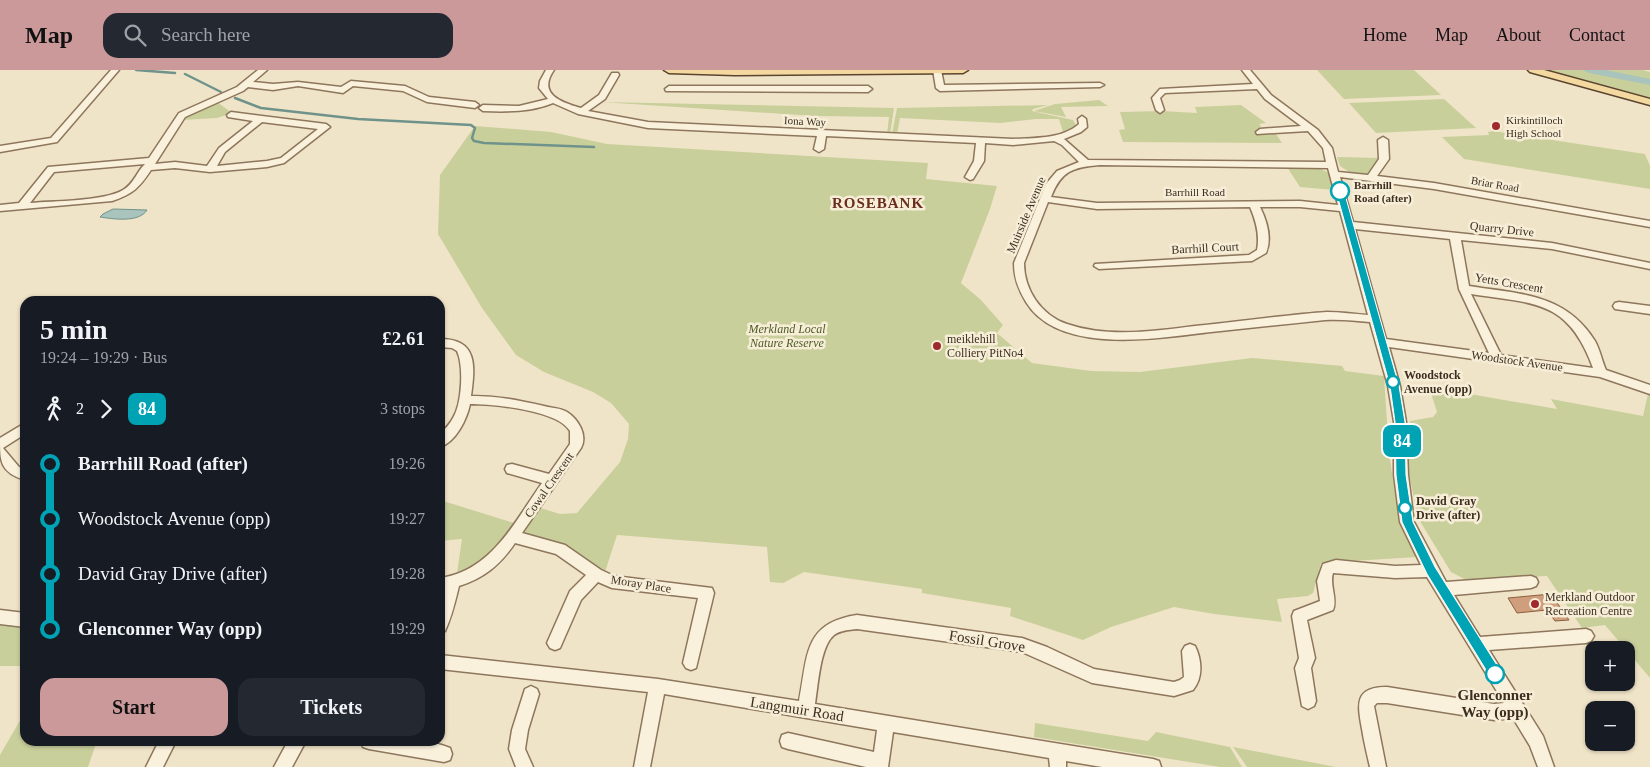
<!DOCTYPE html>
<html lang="en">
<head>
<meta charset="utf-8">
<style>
  body { margin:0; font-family:Georgia,serif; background:#242831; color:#f1f3f6; height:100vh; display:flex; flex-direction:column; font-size:19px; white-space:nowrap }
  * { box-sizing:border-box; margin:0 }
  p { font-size:16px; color:#9ea1a6 }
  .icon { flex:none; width:28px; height:28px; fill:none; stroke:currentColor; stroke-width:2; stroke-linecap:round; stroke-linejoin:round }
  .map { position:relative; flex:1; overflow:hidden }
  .side { position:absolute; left:20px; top:226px; width:425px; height:450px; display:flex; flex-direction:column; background:#171b24; border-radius:15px; box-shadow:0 1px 4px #0004 }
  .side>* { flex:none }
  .badge { padding:0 10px; border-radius:8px; font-size:18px; line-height:32px }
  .buttons { position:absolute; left:1585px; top:571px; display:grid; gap:10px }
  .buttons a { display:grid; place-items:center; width:50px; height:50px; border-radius:10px; background:#171b24; box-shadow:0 1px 4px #0004; font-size:25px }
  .map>.badge { position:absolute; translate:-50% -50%; box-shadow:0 0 0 2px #fff }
  .legs { display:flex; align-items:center; gap:8px; height:55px; padding:0 20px; font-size:16px }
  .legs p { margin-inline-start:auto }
  .summary { display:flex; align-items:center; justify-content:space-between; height:85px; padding:0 20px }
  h1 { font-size:28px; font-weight:800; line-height:38px }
  .primary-button { display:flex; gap:10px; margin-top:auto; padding:10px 20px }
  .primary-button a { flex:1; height:58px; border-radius:15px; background:#cc999b; color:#111; font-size:20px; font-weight:800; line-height:58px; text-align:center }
  .primary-button a+a { background:#242831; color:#f1f3f6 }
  ul { padding:0 20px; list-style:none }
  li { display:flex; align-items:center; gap:18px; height:55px; font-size:19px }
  li i { display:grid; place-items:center; width:8px; height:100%; margin:0 6px; background:currentColor }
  li i::after { content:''; width:12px; height:12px; margin:-6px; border:4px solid; border-radius:50%; background:#171b24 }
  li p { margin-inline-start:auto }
  li:first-child i { background:linear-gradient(#0000 50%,currentColor 0) }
  li:last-child i { background:linear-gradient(currentColor 50%,#0000 0) }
  header { display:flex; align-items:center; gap:30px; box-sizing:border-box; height:70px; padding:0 25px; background:#cc999b; color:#111 }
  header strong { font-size:24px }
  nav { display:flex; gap:28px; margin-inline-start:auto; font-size:18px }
  .search { width:350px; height:45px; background:#242831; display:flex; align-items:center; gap:12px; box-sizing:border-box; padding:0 18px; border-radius:15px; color:#9ea1a6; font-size:19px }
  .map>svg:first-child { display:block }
  .green { fill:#c9cf9b }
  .water { fill:#a9c4bc; stroke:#6f938a }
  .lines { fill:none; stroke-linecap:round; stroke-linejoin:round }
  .stream { stroke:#6f938a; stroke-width:2.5 }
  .river { fill:#a9c4bc; fill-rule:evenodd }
  .building { fill:#cf9f7d; stroke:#8d5f41 }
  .minor-casing { stroke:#8d765c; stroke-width:3 }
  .major-casing { stroke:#5b4430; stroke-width:3 }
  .minor { fill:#faf1dc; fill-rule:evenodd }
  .major { fill:#f3d9a0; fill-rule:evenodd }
  .line-1 { fill:#00a3b4; stroke:#fff }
  .poi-dot { fill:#9e2a2b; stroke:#f7eed8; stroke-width:2 }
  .stop-1-dot { fill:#fff; stroke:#00a3b4; stroke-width:2.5 }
  .labels { text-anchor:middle; stroke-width:5; stroke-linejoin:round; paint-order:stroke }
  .far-poi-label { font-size:11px; fill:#3d2e20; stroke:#f7eed8; text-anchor:start }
  .far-street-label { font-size:11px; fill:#3d2e20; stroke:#f7eed8 }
  .far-stop-label { font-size:11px; font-weight:bold; fill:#3d2e20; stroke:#f7eed8; text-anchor:start }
  .street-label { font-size:12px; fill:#3d2e20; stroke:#f7eed8 }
  .park-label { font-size:12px; font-style:italic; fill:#4d5a26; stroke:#f7eed8 }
  .poi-label { font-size:12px; fill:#3d2e20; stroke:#f7eed8; text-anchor:start }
  .stop-label { font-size:12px; font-weight:bold; fill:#3d2e20; stroke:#f7eed8; text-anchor:start }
  .far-district-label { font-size:15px; font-weight:bold; letter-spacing:1px; fill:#6b2e1e; stroke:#f7eed8 }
  .near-street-label { font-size:15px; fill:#3d2e20; stroke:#f7eed8 }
  .near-stop-label { font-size:15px; font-weight:bold; fill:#3d2e20; stroke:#f7eed8 }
</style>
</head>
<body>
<header>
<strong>Map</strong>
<div class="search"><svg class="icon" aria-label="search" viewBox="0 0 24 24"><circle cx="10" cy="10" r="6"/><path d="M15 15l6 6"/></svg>Search here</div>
<nav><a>Home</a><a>Map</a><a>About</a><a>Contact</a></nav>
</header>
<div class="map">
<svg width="1650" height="697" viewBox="0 0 1650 697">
  <rect width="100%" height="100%" fill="#f0e4c8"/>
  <g class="green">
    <polygon points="1317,0 1414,0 1441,25 1344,29"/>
    <polygon points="1547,0 1643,0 1650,2 1650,28"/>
    <polygon points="1444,29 1476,58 1376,63 1349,33"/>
    <polygon points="1099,30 1108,36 1061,37 1066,47 1034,41 1055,34"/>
    <polygon points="217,32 232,43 217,48 182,50 186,46"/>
    <polygon points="601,32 894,38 890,64 887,64 889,47 815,46"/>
    <polygon points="1048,35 1033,39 1032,41 1073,50 1077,57 1063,62 1059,49 1036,49 1000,53 900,48 897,64 892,64 897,38"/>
    <polygon points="1241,35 1266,53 1259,54 1261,56 1258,60 1261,65 1276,64 1282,73 1123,72 1119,60 1125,59 1120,42 1162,41 1197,43 1195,37"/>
    <polygon points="475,56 551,62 607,74 928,93 926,109 997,116 990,139 961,213 981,230 1003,255 997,263 1032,293 1091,301 1140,302 1252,288 1342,296 1345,301 1384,306 1389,382 1399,453 1417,487 1321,493 1313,523 1308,526 1277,529 1282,552 1214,544 1174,537 1111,557 1083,570 1010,546 1011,538 922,523 922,519 804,502 783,513 770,512 767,477 617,465 603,508 560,479 514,467 534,436 560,444 577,443 620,392 628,369 629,354 611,333 593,322 544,302 516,285 482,238 438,164 440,105"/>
    <polygon points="1493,61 1645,84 1650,96 1650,119 1464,89 1442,67 1489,65 1488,62"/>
    <polygon points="1337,87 1379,88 1366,105 1351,103 1340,96"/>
    <polygon points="1287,97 1316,97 1329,103 1334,120 1300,117"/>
    <polygon points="1429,317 1557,339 1551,329 1643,346 1648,324 1650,325 1650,608 1605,555 1582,558 1547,506 1495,509 1472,513 1451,502 1418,448 1408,399 1410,351 1433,347 1437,342"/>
    <path d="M 440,430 L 514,453 C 499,476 483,492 457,503 L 462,469 L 440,471 Z"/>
    <polygon points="0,547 25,550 25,596 0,596"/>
    <polygon points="25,642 25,671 97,671 88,697 0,697 0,685"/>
    <polygon points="1035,653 1148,671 1156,662 1230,677 1242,697 1220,697 1034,667"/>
    <polygon points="1233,677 1336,697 1247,697"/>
  </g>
  <path class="water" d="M 113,139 L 147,140 C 139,153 113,149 100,147 L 103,144 Z"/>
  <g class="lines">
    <g class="stream">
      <polyline points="136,0 175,3"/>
      <polyline points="185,4 221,22"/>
      <polyline points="235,28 261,38 358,49 471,55 475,58 472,68 474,71 484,73 594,77"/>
    </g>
    <polygon class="river" points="1583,0 1606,0 1650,9 1650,15 1589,3"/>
  </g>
  <polygon class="building" points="1551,524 1569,550 1555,551 1547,540 1517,543 1508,528"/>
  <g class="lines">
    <defs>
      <g id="minor">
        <polygon points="111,0 119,0 57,72 0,82 0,76 51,68"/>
        <path d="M 258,0 L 267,0 L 253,12 L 273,14 L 298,12 L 341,17 L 351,11 L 405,16 L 429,27 L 475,32 L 479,35 L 475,38 L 427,32 L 403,21 L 353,16 L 343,23 L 298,16 L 273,20 L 248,17 L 243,21 L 185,47 L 155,94 L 175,92 L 207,96 L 219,78 L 253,51 L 228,47 L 227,45 L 231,42 L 326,54 L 330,57 L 284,93 L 267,97 L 210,102 L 175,98 L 151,100 C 139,118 133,124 112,131 L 0,141 L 0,135 L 19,133 L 48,97 L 149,88 L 179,43 L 237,17 ZM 262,52 L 318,59 L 281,88 L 267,91 L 217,96 L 225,82 ZM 145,94 C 137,101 134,114 123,120 C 105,131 53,131 30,133 L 54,102 Z"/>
        <path d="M 546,0 L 554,0 C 537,24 561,32 581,38 L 599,25 L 612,3 L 618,3 L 619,5 L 605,29 L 588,41 L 648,52 L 1013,69 C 1035,68 1062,69 1079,54 L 1078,49 L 1082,46 L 1086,49 L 1087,57 L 1081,62 L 1064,69 L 1088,90 L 1326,92 L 1323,78 L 1308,61 L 1257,64 L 1256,62 L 1260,59 L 1301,56 L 1265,29 L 1257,19 L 1165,23 L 1160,28 L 1164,40 L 1160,43 L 1156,40 L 1152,28 L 1160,19 L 1253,14 L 1242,0 L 1250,0 L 1271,25 L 1318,60 L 1332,78 L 1338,102 L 1368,105 L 1379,89 L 1378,70 L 1383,67 L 1388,70 L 1389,89 L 1377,106 L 1434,113 L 1650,151 L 1650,157 L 1434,119 L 1340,107 L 1353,152 L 1552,173 L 1650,193 L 1650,199 L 1552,179 L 1461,170 L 1469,216 C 1519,224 1565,223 1595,271 C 1600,280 1602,291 1606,300 L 1650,315 L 1650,324 L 1600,307 L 1389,277 L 1400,316 L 1406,352 L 1408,405 L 1414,452 L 1446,512 L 1531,506 L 1536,508 L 1538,512 L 1536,516 L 1531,518 L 1454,525 L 1480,567 L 1586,559 L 1591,561 L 1594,566 L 1591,571 L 1586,573 L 1489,580 L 1543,666 L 1554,697 L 1538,697 L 1530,676 L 1513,648 L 1494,650 L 1387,633 L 1377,633 L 1374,636 L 1386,697 L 1370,697 C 1367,684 1364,672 1362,659 C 1357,633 1355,617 1387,617 L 1494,634 L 1504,633 L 1427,507 L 1395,508 L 1333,503 C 1329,515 1338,529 1333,540 L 1307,550 L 1315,588 L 1311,598 L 1316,631 L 1314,636 L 1308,639 L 1302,636 L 1295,598 L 1299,588 L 1292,546 L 1294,541 L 1320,531 L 1317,511 L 1323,494 L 1336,490 L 1395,496 L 1421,495 L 1400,452 L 1394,405 L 1394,352 L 1388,316 L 1370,252 C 1356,251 1340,249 1325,250 C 1287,254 1249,258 1211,262 C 1159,268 1059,286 1026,232 C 1018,219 1014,208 1014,193 L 1046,114 L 1057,101 L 1079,92 L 1062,75 L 1054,71 L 1013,75 L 985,73 L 984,91 L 973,109 L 970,110 L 965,107 L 974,91 L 976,73 L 826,66 L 824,79 L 819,82 L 814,79 L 817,66 L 648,58 L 578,44 L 553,33 C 531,42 507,42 483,41 L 479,38 L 483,35 L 519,36 L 548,29 L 539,18 L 540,11 ZM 1100,95 L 1328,98 L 1338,135 L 1300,131 L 1097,133 L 1051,127 C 1061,101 1073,97 1100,95 ZM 1048,132 L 1097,139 L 1250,137 C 1256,151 1260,165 1257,180 L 1249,185 L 1095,194 L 1094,196 L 1099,199 L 1252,191 L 1266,183 C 1272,169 1267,151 1260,137 L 1300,137 L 1340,141 L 1368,245 C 1355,244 1340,242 1327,242 C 1283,245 1239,252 1195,256 C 1153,261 1108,268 1067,254 C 1041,245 1024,220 1024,193 ZM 1355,159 L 1450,169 L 1459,219 L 1489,283 L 1386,269 ZM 1471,224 C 1534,234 1568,229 1593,298 L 1501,285 Z"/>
        <polygon points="933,0 941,0 944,15 1100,13 1104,15 1100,17 940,21 936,18"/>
        <polygon points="669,16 868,16 872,19 868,22 666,21 665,19"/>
        <polygon points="1619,232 1650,236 1650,244 1615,239 1613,236 1615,233"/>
        <path d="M 440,269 C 478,269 475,296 471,326 C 499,326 517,330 544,336 C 551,338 561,338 567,342 C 578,349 588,365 581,378 L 522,463 L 565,475 L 601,500 L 614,506 L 712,518 L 714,523 L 696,598 L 691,600 L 686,598 L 683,593 L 698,528 L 612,518 L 598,512 L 581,530 L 560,578 L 555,580 L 550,578 L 547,573 L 570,521 L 586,505 L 556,484 L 515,473 C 500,495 484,508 459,516 C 455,532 452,546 445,561 L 440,563 L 440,535 L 443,520 L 440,520 L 440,508 C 492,501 515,451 542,413 L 507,403 L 505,399 L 507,395 L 512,394 L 549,404 L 570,374 L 570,361 C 558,340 493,334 470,334 C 467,349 456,372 440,377 L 440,364 C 445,359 450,354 453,348 C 462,334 464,296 457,281 L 452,278 L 440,277 Z"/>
        <path d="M 25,353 L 25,364 L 3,378 L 19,397 L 25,400 L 25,410 C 0,402 0,392 0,368 Z"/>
        <polygon points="0,540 25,543 25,557 0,554"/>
        <path d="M 857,545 L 1022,568 L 1047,577 L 1094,599 L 1174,612 L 1180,610 L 1184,607 L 1182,581 L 1185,576 L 1190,574 L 1195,576 C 1202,590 1203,608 1193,620 L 1174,626 L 1092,613 L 1022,582 L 857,559 C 849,560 841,560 834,565 C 820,576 818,616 815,634 L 1153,689 L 1159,691 L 1161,697 L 1102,697 L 1066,691 L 1066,697 L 1050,697 L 1049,688 L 893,662 L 888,697 L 866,697 L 788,679 L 782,677 L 780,671 L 782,665 L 788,663 L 874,682 L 877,660 L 664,624 L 650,697 L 634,697 L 648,622 L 440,599 L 440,585 L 658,609 L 799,631 C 808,586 803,553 857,545 Z"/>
        <polygon points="531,616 537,619 539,624 528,660 525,679 533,697 516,697 509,679 512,660 525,619"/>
        <polygon points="159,671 176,671 163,697 146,697"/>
        <polygon points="288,671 306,671 292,697 274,697"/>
        <path d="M 361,671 C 390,671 423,667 450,678 L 452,684 L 450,690 L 444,692 L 369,679 L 363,677 Z"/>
      </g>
      <g id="major">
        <polygon points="664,0 968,0 963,3 735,5 669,3"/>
        <polygon points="1528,0 1544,0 1650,29 1650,35 1530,2"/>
      </g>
    </defs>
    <use href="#minor" class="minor-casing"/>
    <use href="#major" class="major-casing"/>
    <use href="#minor" class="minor"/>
    <use href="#major" class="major"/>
  </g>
  <polygon class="line-1" points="1340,119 1344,121 1399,316 1405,352 1406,405 1413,452 1435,497 1500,600 1501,604 1500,608 1495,610 1491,608 1427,504 1402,452 1396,405 1395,352 1390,316 1336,121"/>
  <g class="poi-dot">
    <circle cx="1496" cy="56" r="5"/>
    <circle cx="937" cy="276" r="5"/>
    <circle cx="1535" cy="534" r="5"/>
  </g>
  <g class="stop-1-dot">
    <circle cx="1340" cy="121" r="9"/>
    <circle cx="1393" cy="312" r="6"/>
    <circle cx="1405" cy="438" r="6"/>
    <circle cx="1495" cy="604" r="9"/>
  </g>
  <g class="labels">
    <g class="far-poi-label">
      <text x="1506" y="54">Kirkintilloch<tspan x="1506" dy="13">High School</tspan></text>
    </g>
    <g class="far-street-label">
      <text transform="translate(805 51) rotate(3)" y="4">Iona Way</text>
      <text transform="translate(1495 114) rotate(10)" y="4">Briar Road</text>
      <text x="1195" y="126">Barrhill Road</text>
    </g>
    <g class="far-stop-label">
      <text x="1354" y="119">Barrhill<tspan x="1354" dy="13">Road (after)</tspan></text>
    </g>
    <g class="street-label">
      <text transform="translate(1026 145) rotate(-67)" y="4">Muirside Avenue</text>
      <text transform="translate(1502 159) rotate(6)" y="4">Quarry Drive</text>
      <text transform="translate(1205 178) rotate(-3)" y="4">Barrhill Court</text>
      <text transform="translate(1509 213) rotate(10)" y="4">Yetts Crescent</text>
      <text transform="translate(1517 291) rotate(8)" y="4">Woodstock Avenue</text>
      <text transform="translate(549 415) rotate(-55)" y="4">Cowal Crescent</text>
      <text transform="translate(641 514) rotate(9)" y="4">Moray Place</text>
    </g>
    <g class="park-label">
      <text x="787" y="263">Merkland Local<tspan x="787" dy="14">Nature Reserve</tspan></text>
    </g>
    <g class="poi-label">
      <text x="947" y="273">meiklehill<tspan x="947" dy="14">Colliery PitNo4</tspan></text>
      <text x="1545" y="531">Merkland Outdoor<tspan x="1545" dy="14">Recreation Centre</tspan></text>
    </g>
    <g class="stop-label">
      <text x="1404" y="309">Woodstock<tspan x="1404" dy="14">Avenue (opp)</tspan></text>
      <text x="1416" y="435">David Gray<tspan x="1416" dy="14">Drive (after)</tspan></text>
    </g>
    <g class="far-district-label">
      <text x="878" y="138">ROSEBANK</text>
    </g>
    <g class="near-street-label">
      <text transform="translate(987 571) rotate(9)" y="5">Fossil Grove</text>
      <text transform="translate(797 639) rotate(9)" y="5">Langmuir Road</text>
    </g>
    <g class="near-stop-label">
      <text x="1495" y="630">Glenconner<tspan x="1495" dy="17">Way (opp)</tspan></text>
    </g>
  </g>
</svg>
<div class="buttons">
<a>+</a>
<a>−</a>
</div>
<b class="badge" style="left:1402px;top:371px;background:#00a3b4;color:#fff">84</b>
<section class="side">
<div class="summary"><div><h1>5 min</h1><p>19:24 – 19:29 · Bus</p></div><b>£2.61</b></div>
<div class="legs"><svg class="icon" aria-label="walk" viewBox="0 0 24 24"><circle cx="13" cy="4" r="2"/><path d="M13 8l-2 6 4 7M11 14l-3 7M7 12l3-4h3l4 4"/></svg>2<svg class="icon" aria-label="forward" viewBox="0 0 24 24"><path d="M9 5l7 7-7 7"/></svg><b class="badge" style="background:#00a3b4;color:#fff">84</b><p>3 stops</p></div>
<ul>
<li><i style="color:#00a3b4"></i><b>Barrhill Road (after)</b><p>19:26</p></li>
<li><i style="color:#00a3b4"></i><span>Woodstock Avenue (opp)</span><p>19:27</p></li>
<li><i style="color:#00a3b4"></i><span>David Gray Drive (after)</span><p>19:28</p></li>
<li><i style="color:#00a3b4"></i><b>Glenconner Way (opp)</b><p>19:29</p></li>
</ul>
<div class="primary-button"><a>Start</a><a>Tickets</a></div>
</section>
</div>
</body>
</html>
